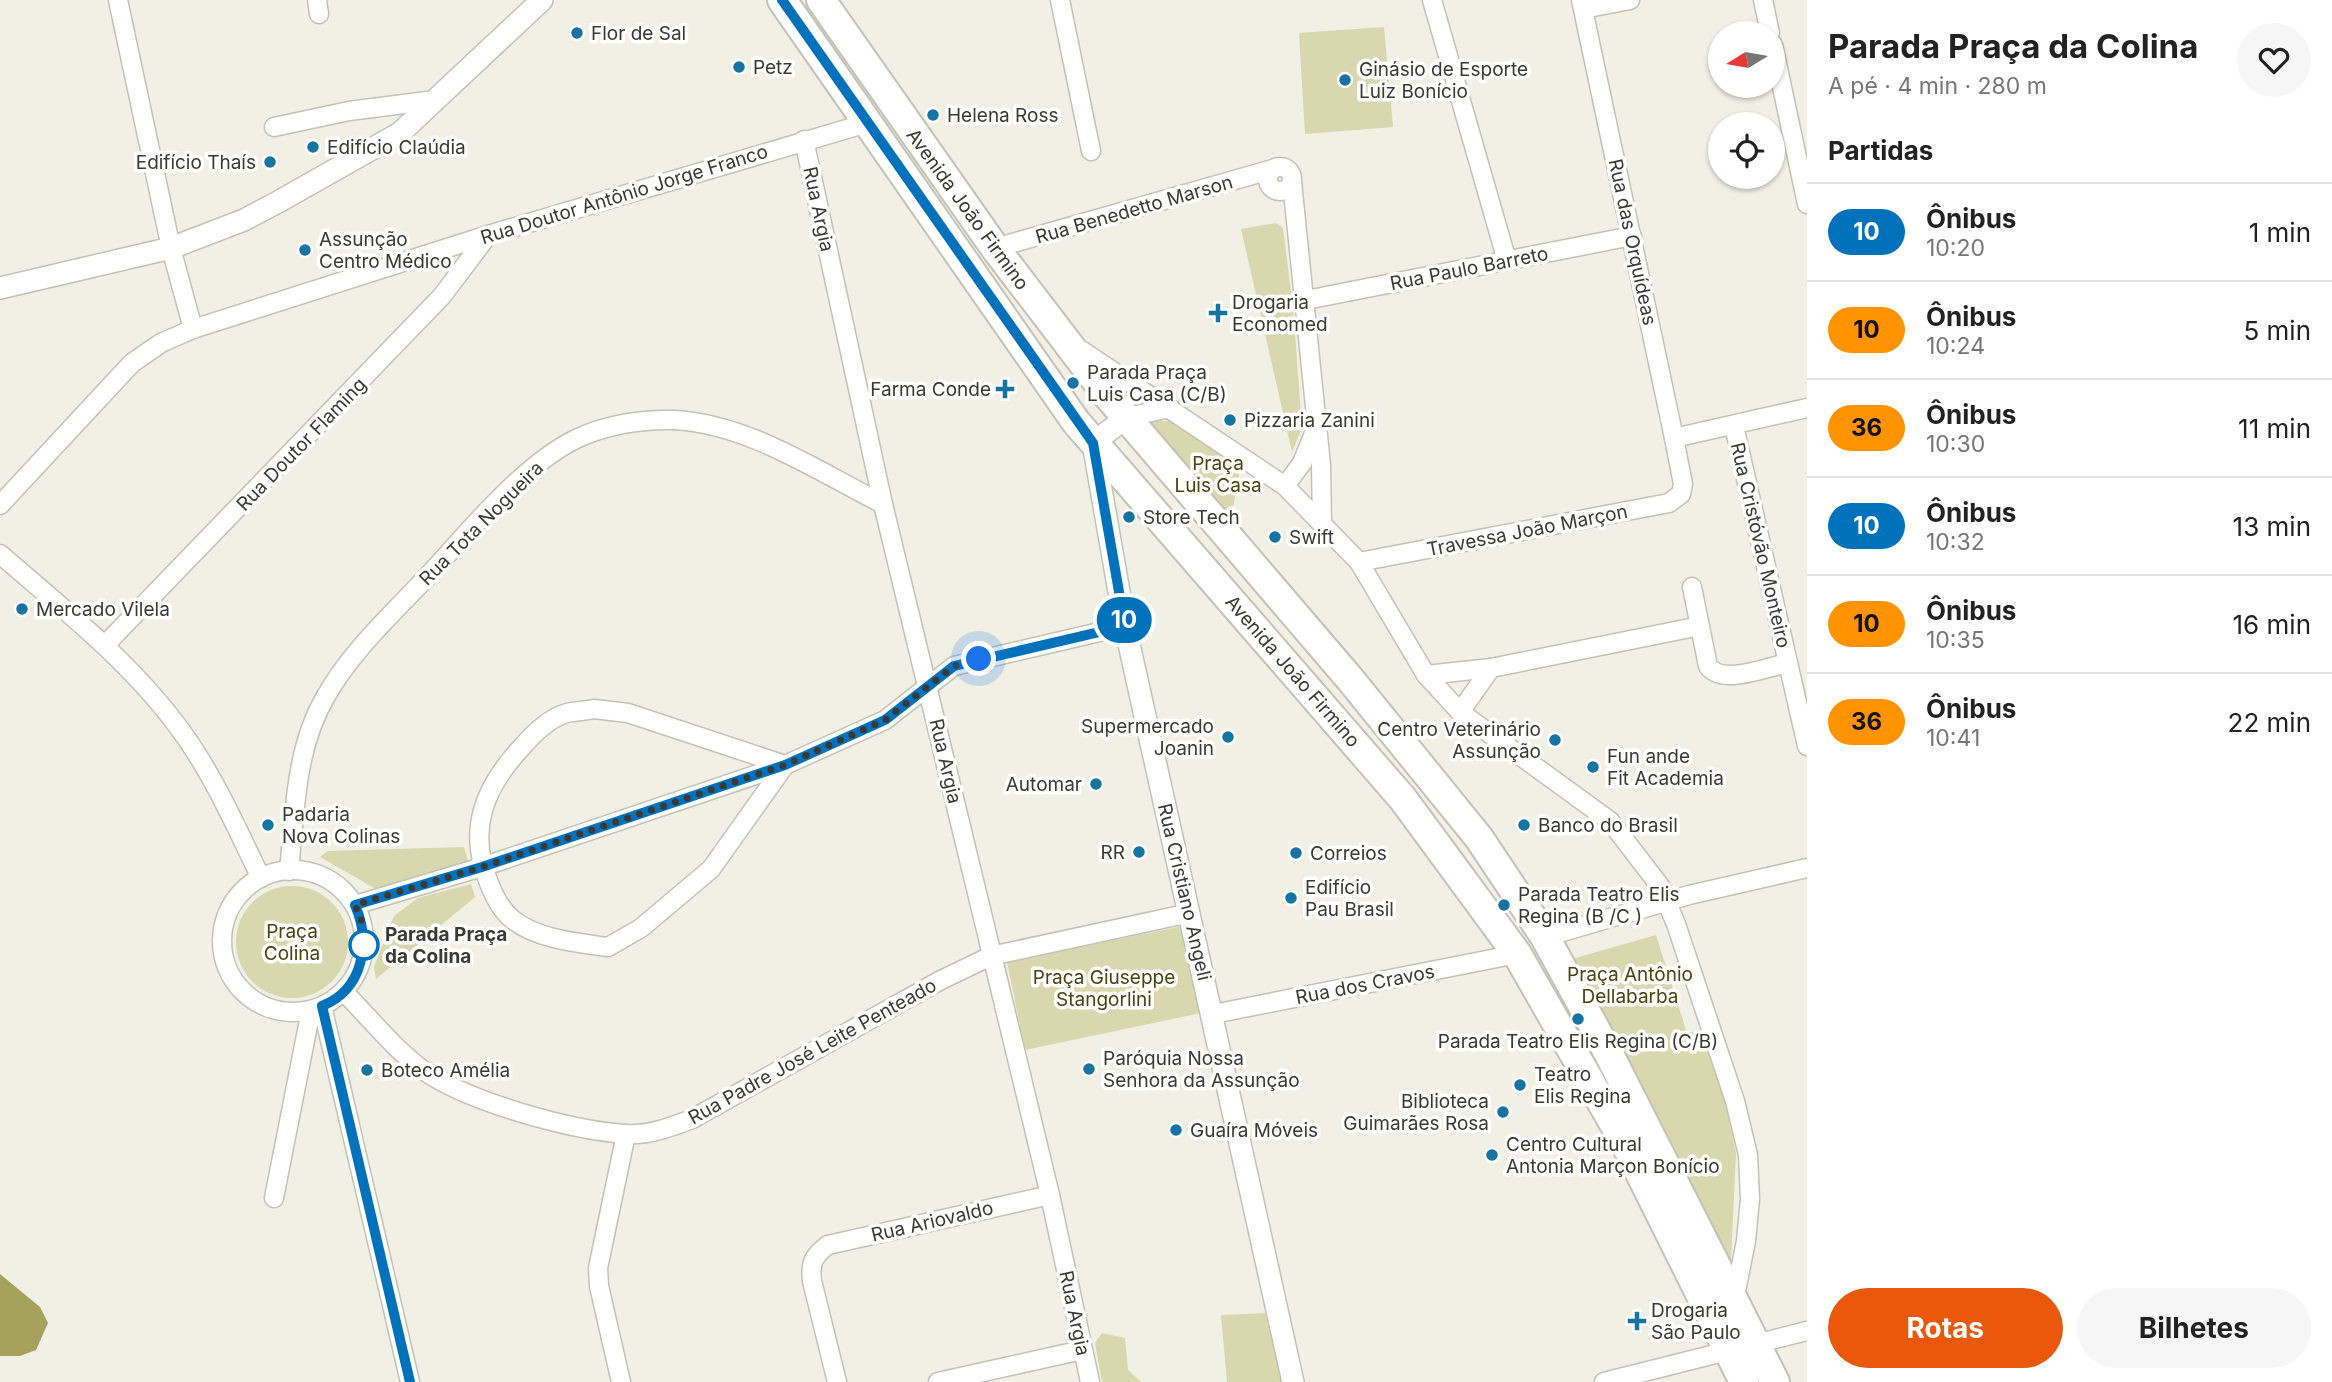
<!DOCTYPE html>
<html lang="pt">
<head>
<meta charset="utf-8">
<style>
  body { margin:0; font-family:Inter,sans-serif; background:#f6f6f6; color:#222; height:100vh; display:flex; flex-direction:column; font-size:26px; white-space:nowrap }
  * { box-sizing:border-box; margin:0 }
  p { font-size:23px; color:#767676 }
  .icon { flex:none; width:38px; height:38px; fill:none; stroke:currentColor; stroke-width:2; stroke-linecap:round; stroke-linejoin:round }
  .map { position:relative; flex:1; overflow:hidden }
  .side { display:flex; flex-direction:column; background:#fff; width:525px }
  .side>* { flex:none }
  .badge { padding:0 14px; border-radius:23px; font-size:24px; line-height:46px }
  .needle { width:46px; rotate:259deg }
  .fabs { position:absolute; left:1708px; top:21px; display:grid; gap:14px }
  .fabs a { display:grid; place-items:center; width:77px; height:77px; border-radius:50%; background:#fff; box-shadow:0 2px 5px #0004; font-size:35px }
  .you { position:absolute; width:35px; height:35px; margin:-18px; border:5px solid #fff; border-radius:50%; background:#1a73e8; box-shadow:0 0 0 10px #1a73e833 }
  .map>.badge { position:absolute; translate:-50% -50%; box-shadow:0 0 0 4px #fff }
  h2 { padding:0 21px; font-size:26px; line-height:63px }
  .round { display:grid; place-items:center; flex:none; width:74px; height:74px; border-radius:37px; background:#f6f6f6 }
  .summary { display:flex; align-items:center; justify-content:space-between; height:119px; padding:0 21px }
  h1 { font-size:33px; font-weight:700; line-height:52px }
  .cta { display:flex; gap:14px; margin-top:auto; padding:14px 21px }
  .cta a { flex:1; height:80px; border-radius:42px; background:#ea580c; color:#fff; font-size:28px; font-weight:700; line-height:80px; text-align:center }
  .cta a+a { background:#f6f6f6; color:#222 }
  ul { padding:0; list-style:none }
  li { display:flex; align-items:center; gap:21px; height:98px; padding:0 21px; border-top:2px solid #e0e0e0 }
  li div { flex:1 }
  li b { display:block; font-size:26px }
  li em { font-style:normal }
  li .badge { min-width:77px; font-weight:700; text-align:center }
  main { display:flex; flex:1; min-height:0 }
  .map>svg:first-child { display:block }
  .green { fill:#d8d7ad }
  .water { fill:#a6a25e }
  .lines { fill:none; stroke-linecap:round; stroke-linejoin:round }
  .minor-casing { stroke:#c2c2b7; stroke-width:21 }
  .tertiary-casing { stroke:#c2c2b7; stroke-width:24 }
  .primary-casing { stroke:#c2c2b7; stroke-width:32 }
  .minor { stroke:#fff; stroke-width:18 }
  .tertiary { stroke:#fff; stroke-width:21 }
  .primary { stroke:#fff; stroke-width:28 }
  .line-casing { stroke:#fff; stroke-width:16 }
  .line { stroke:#0072bc; stroke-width:10 }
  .walk { stroke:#393935; stroke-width:7; stroke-dasharray:0 12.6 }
  .poi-dot { fill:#1574a2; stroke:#fff; stroke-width:2.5 }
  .stop-dot { fill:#fff; stroke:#0072bc; stroke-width:3.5 }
  .labels { text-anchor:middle; stroke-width:7; stroke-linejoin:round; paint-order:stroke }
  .poi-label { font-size:19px; fill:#393935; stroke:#fff; text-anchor:start }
  .street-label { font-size:19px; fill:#393935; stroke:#fff }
  .park-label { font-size:19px; fill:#48450f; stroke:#fff }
  .stop-label { font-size:19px; font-weight:bold; fill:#393935; stroke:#fff; text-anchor:start }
</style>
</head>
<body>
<main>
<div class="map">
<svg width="1807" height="1382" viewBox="0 0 1807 1382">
  <rect width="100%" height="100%" fill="#f0f0e5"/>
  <g class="green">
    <polygon points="1384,27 1393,127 1305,134 1299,33"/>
    <polygon points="1276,223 1283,228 1293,307 1302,428 1292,452 1241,229"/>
    <polygon points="1147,421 1170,421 1241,464 1231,519"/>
    <polygon points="464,847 468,861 376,889 320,857 328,851"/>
    <polygon points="471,884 475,897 376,979 374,967 394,916 418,898"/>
    <circle cx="292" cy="942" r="56"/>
    <polygon points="1183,926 1201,1013 1025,1050 1007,962"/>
    <polygon points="1656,935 1687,1033 1701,1030 1724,1096 1736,1153 1731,1260 1572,959"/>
    <polygon points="1268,1313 1286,1382 1227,1382 1221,1315"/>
    <polygon points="1102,1333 1125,1338 1128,1370 1141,1382 1102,1382 1095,1343"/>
  </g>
  <polygon class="water" points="0,1274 40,1307 48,1323 36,1350 20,1356 0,1356"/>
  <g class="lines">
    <defs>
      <g id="minor">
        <polyline points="118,0 171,248 193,329"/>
        <polyline points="317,0 319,14"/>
        <polyline points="1060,0 1091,151"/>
        <polyline points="1432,0 1507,261"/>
        <polyline points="1763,0 1770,33"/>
        <polyline points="1583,9 1630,0"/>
        <polyline points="1773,45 1807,204"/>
        <polyline points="274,127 349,111 435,100"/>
        <polyline points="804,140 883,504 1050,1195 1090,1382"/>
        <circle cx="1280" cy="179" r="12"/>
        <polyline points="1292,182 1321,465 1322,522"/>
        <polyline points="995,248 1273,169"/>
        <polyline points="1306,300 1632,236"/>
        <polyline points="1081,350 1285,486 1359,562 1426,675 1460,712 1610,821 1660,886 1676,924 1735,1101 1748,1155 1750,1199 1746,1241 1734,1301"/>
        <polyline points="1127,417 1170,408"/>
        <polyline points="1734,426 1807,746"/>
        <polyline points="1674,438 1807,408"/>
        <polyline points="1285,486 1302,463 1315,431"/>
        <polyline points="0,505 132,363 161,343 193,329 488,235 867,123"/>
        <path d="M 0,554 C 61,607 127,659 176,724 C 212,771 235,825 261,878"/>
        <polyline points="1359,562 1669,503 1681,494 1683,484 1674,438 1581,0"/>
        <path d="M 1692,587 L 1708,666 C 1722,686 1767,667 1788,663"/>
        <polyline points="105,645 442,296 488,235"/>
        <polyline points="1426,675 1491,668 1700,626"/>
        <path d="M 594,709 L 628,713 L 785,765 L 711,869 L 641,928 L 608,947 C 578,943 536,939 512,919 C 501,910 494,896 489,883 C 467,830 484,788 521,748 C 533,734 549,718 567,713 C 576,711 585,711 594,709 Z"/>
        <polyline points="1460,712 1491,668"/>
        <circle cx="293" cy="941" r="71"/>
        <path d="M 289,871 C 295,812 295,748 326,696 C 350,653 391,615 425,579 C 467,534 521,466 576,439 C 605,425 641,419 674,420 C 749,424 817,471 883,504"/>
        <polyline points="355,905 482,867 785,765 885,720 954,666 1125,626"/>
        <polyline points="1545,937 1689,895 1807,868"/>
        <path d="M 344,992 C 369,1017 394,1049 423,1070 C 468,1102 570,1130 625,1134 C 648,1136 671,1127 692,1119 L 941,980 L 991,956 L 1190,913"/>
        <polyline points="322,1006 410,1382"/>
        <polyline points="1213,1014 1517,954"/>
        <polyline points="274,1198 311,1010"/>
        <polyline points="621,1382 599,1286 598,1268 626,1134"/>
        <path d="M 837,1382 L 812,1281 C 810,1263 813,1256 828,1245 L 1050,1195"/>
        <polyline points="938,1382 1082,1350"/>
        <polyline points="1604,1382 1807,1331"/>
      </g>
      <g id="tertiary">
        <polyline points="0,288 171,248 244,220 278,202 400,133 542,0"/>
        <polyline points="1127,417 1093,443 1125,626 1293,1382"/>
      </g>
      <g id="primary">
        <polyline points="782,0 1076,422 1403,799 1517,954 1625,1143 1744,1382"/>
        <polyline points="821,0 995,248 1108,396 1350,679 1479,838 1545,937 1610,1056 1775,1382"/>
      </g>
    </defs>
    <use href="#minor" class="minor-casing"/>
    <use href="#tertiary" class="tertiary-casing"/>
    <use href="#primary" class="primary-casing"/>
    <use href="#minor" class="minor"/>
    <use href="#tertiary" class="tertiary"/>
    <use href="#primary" class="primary"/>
  </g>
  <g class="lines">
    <defs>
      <path id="line" d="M 410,1382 L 322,1006 C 364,989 371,942 355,905 L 482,867 L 785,765 L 885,720 L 954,666 L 1125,626 L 1093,443 L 782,0"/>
    </defs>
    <use href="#line" class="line-casing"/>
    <use href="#line" class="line"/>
    <polyline class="walk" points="364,945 362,922 355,905 482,867 785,765 885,720 954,666 979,659"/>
  </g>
  <g class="poi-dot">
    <circle cx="577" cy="33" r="7"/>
    <circle cx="739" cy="67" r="7"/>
    <circle cx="1345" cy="80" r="7"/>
    <circle cx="933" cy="115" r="7"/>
    <circle cx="313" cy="147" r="7"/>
    <circle cx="270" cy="162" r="7"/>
    <circle cx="305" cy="250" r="7"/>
    <path d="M1214.5 302.5h7v7h7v7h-7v7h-7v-7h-7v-7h7z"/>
    <circle cx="1073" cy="383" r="7"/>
    <path d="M1001.5 378.5h7v7h7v7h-7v7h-7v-7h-7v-7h7z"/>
    <circle cx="1230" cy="420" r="7"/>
    <circle cx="1129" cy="517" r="7"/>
    <circle cx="1275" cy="537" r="7"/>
    <circle cx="22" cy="609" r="7"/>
    <circle cx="1228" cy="737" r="7"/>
    <circle cx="1555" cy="740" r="7"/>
    <circle cx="1593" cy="767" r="7"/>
    <circle cx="1096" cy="784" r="7"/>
    <circle cx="268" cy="825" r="7"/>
    <circle cx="1524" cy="825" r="7"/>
    <circle cx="1139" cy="852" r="7"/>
    <circle cx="1296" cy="853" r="7"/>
    <circle cx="1291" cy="898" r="7"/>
    <circle cx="1504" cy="905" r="7"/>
    <circle cx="1578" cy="1019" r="7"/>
    <circle cx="1089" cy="1069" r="7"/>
    <circle cx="367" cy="1070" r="7"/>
    <circle cx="1520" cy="1085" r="7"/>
    <circle cx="1503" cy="1112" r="7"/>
    <circle cx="1176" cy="1130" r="7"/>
    <circle cx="1492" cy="1155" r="7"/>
    <path d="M1633.5 1310.5h7v7h7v7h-7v7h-7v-7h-7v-7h7z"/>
  </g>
  <circle class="stop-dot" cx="364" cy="945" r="14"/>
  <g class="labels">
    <g class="poi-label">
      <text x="591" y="40">Flor de Sal</text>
      <text x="753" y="74">Petz</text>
      <text x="1359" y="76">Ginásio de Esporte<tspan x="1359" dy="22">Luiz Bonício</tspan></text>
      <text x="947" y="122">Helena Ross</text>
      <text x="327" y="154">Edifício Claúdia</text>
      <text x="256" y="169" text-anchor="end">Edifício Thaís</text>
      <text x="319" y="246">Assunção<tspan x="319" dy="22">Centro Médico</tspan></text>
      <text x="1232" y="309">Drogaria<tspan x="1232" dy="22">Economed</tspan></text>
      <text x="1087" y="379">Parada Praça<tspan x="1087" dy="22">Luis Casa (C/B)</tspan></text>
      <text x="991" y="396" text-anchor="end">Farma Conde</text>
      <text x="1244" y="427">Pizzaria Zanini</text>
      <text x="1143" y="524">Store Tech</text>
      <text x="1289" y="544">Swift</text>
      <text x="36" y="616">Mercado Vilela</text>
      <text x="1214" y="733" text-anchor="end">Supermercado<tspan x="1214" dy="22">Joanin</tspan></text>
      <text x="1541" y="736" text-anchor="end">Centro Veterinário<tspan x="1541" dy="22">Assunção</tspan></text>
      <text x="1607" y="763">Fun ande<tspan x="1607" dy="22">Fit Academia</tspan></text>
      <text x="1082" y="791" text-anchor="end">Automar</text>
      <text x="282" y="821">Padaria<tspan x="282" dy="22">Nova Colinas</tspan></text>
      <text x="1538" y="832">Banco do Brasil</text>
      <text x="1125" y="859" text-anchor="end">RR</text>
      <text x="1310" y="860">Correios</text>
      <text x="1305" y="894">Edifício<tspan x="1305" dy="22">Pau Brasil</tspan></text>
      <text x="1518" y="901">Parada Teatro Elis<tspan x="1518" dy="22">Regina (B /C )</tspan></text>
      <text x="1578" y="1048" text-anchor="middle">Parada Teatro Elis Regina (C/B)</text>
      <text x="1103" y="1065">Paróquia Nossa<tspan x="1103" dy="22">Senhora da Assunção</tspan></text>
      <text x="381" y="1077">Boteco Amélia</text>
      <text x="1534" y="1081">Teatro<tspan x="1534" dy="22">Elis Regina</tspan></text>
      <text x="1489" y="1108" text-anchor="end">Biblioteca<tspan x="1489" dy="22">Guimarães Rosa</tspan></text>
      <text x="1190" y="1137">Guaíra Móveis</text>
      <text x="1506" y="1151">Centro Cultural<tspan x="1506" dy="22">Antonia Marçon Bonício</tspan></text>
      <text x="1651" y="1317">Drogaria<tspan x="1651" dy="22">São Paulo</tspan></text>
    </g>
    <g class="street-label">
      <text transform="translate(624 194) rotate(-17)" y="7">Rua Doutor Antônio Jorge Franco</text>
      <text transform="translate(819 209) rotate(78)" y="7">Rua Argia</text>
      <text transform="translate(968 209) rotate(54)" y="7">Avenida João Firmino</text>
      <text transform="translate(1134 209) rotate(-16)" y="7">Rua Benedetto Marson</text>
      <text transform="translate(1633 242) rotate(78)" y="7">Rua das Orquídeas</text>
      <text transform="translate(1469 268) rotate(-11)" y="7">Rua Paulo Barreto</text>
      <text transform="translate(301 444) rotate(-46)" y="7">Rua Doutor Flaming</text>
      <text transform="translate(481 523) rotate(-45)" y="7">Rua Tota Nogueira</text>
      <text transform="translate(1527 530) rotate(-11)" y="7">Travessa João Marçon</text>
      <text transform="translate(1761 545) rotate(77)" y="7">Rua Cristóvão Monteiro</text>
      <text transform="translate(1293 671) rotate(49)" y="7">Avenida João Firmino</text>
      <text transform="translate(946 761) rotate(77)" y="7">Rua Argia</text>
      <text transform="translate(1185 892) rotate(77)" y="7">Rua Cristiano Angeli</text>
      <text transform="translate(1365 984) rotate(-11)" y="7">Rua dos Cravos</text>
      <text transform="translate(812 1051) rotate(-29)" y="7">Rua Padre José Leite Penteado</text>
      <text transform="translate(932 1221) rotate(-13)" y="7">Rua Ariovaldo</text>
      <text transform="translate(1075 1313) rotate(78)" y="7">Rua Argia</text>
    </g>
    <g class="park-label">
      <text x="1218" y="470">Praça<tspan x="1218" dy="22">Luis Casa</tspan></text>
      <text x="292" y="938">Praça<tspan x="292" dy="22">Colina</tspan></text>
      <text x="1630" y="981">Praça Antônio<tspan x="1630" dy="22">Dellabarba</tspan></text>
      <text x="1104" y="984">Praça Giuseppe<tspan x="1104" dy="22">Stangorlini</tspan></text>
    </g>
    <g class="stop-label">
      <text x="385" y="941">Parada Praça<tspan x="385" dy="22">da Colina</tspan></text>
    </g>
  </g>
</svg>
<div class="fabs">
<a><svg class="needle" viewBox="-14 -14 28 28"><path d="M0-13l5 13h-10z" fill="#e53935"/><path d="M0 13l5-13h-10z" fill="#767676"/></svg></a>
<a><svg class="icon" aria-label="locate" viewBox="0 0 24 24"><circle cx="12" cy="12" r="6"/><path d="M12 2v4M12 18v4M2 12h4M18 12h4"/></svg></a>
</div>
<div class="you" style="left:979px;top:659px"></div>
<b class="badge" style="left:1124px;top:620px;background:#0072bc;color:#fff">10</b>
</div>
<section class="side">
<div class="summary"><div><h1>Parada Praça da Colina</h1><p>A pé · 4 min · 280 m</p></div><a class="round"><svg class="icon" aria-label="heart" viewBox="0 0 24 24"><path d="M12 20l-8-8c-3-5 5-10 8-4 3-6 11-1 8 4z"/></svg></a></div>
<h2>Partidas</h2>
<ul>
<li><span class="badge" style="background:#0072bc;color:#fff">10</span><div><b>Ônibus</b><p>10:20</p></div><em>1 min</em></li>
<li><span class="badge" style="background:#ff9300;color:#111">10</span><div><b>Ônibus</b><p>10:24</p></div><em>5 min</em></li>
<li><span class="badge" style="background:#ff9300;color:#111">36</span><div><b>Ônibus</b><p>10:30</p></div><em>11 min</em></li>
<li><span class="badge" style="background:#0072bc;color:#fff">10</span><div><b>Ônibus</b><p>10:32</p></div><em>13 min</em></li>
<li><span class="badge" style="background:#ff9300;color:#111">10</span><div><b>Ônibus</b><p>10:35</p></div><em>16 min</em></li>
<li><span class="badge" style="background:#ff9300;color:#111">36</span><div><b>Ônibus</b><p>10:41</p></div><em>22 min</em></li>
</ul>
<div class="cta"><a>Rotas</a><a>Bilhetes</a></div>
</section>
</main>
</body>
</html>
